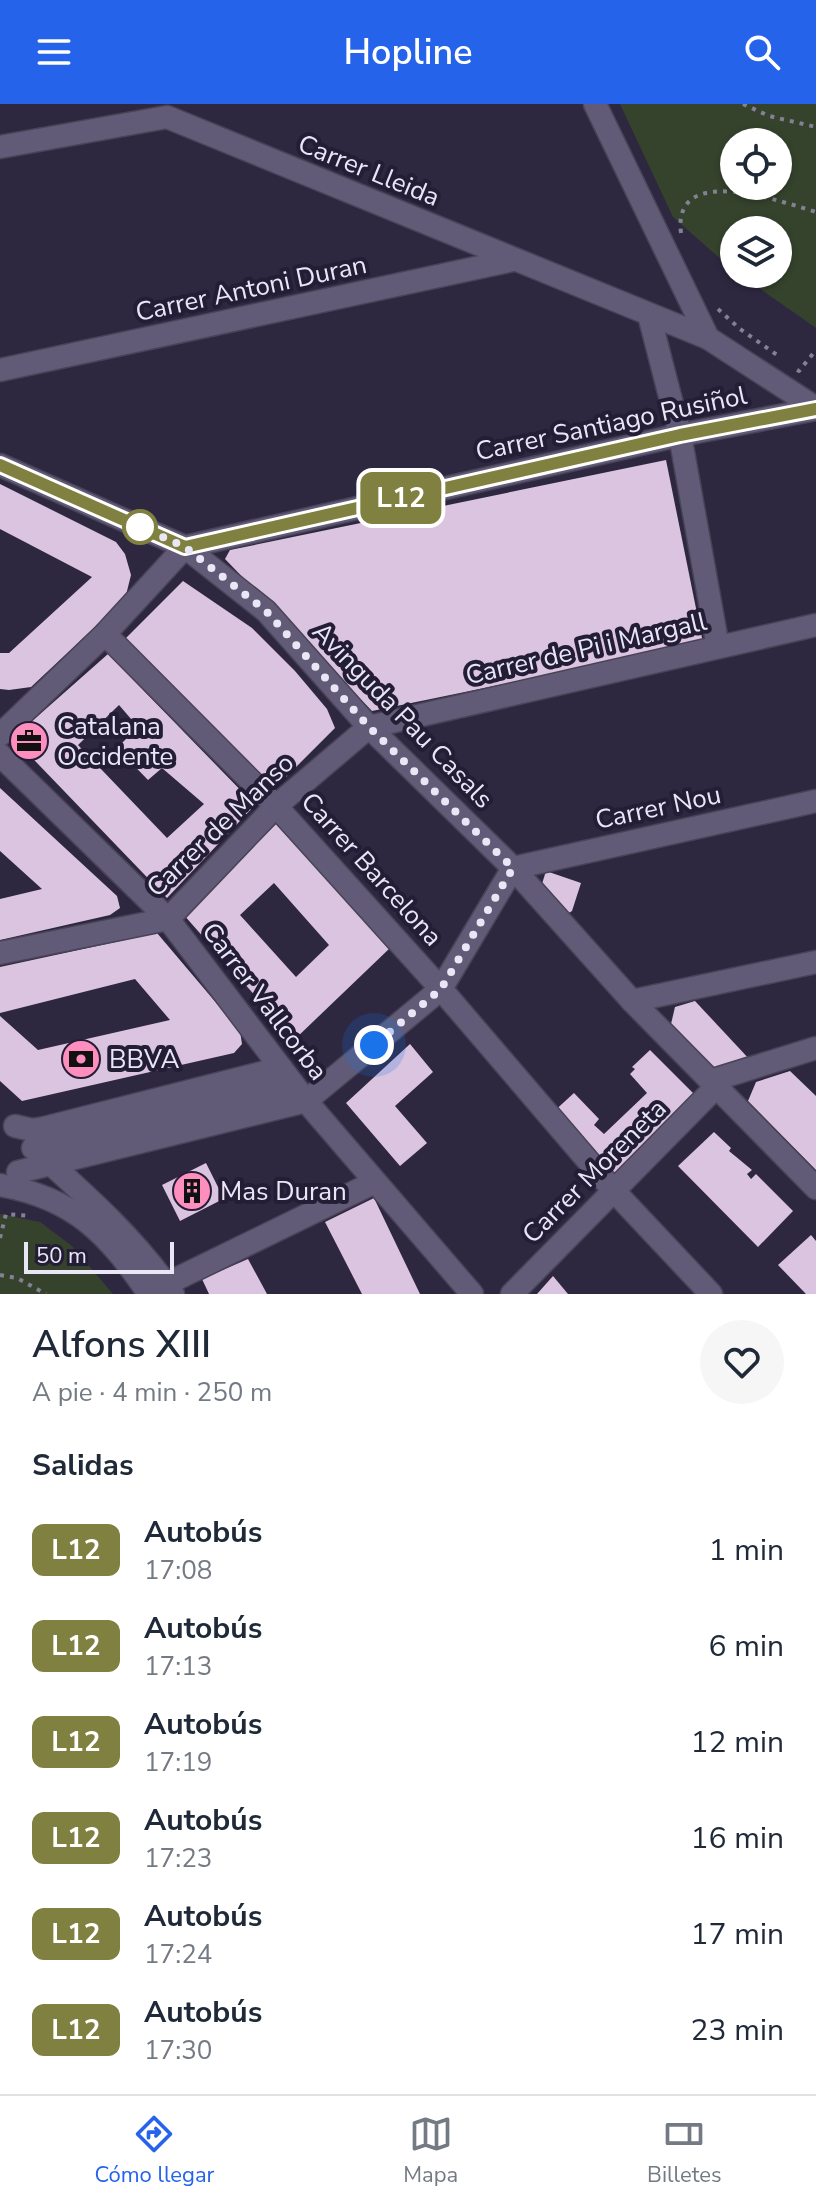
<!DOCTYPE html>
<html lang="es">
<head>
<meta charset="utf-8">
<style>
  body { margin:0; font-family:"Nunito Sans",sans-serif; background:#f6f6f7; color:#1f2937; height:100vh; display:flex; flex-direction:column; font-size:30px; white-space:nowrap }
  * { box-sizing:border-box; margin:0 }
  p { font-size:26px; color:#747a83 }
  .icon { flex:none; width:44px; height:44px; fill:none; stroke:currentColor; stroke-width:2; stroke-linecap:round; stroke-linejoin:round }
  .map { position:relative; height:1190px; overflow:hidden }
  .side { display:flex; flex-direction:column; background:#fff; flex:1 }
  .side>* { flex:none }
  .badge { padding:0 16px; border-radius:12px; font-size:28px; line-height:52px }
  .fabs { position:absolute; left:720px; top:24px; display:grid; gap:16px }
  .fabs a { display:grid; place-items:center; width:72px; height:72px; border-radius:50%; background:#fff; box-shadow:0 2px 6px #0004; font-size:40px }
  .scale { position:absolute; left:24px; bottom:20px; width:150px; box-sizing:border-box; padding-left:8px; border:4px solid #e9e6f6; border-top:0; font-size:22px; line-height:28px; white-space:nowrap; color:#e9e6f6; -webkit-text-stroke:6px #241d36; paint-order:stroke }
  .you { position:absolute; width:40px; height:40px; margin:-20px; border:6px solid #fff; border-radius:50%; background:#1a73e8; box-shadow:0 0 0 12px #1a73e833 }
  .map>.badge { position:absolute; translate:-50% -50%; box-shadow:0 0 0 4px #fff }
  h2 { padding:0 32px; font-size:30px; line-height:72px }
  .round { display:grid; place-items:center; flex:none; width:84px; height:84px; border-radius:42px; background:#f6f6f7 }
  .overview { display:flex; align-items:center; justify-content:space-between; height:136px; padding:0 32px }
  h1 { font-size:38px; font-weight:600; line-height:60px }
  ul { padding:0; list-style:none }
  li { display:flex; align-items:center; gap:24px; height:96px; padding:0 32px }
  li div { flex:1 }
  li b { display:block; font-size:30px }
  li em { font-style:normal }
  li .badge { min-width:88px; font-weight:700; text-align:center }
  header { display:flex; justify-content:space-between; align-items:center; height:104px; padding:0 32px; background:#2563eb; color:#fff; font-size:36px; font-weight:600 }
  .dock { display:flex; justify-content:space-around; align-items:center; height:112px; border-top:2px solid #e0e1e3; background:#fff; font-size:22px; color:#747a83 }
  .dock a { display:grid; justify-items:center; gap:4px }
  .dock .current { color:#2563eb }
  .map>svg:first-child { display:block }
  .green { fill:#35432d; fill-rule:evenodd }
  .building { fill:#dbc4df; fill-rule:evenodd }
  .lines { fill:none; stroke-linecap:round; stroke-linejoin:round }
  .street-casing { stroke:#494358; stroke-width:25 }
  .path { stroke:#858095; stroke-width:4; stroke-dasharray:4 6; stroke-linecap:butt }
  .street { stroke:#625b77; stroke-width:22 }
  .line-casing { stroke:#fff; stroke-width:18 }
  .line { stroke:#808040; stroke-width:12 }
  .walk { stroke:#e9e6f6; stroke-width:8; stroke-dasharray:0 14.4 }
  .stop-dot { fill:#fff; stroke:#808040; stroke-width:4 }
  .labels { text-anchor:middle; stroke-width:8; stroke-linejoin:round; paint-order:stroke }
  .street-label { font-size:26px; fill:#e9e6f6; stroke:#241d36 }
  .poi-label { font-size:26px; fill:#e9e6f6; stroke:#241d36; text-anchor:start }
</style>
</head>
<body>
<header><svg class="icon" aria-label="menu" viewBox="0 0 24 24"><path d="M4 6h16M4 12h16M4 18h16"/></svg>Hopline<svg class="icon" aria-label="search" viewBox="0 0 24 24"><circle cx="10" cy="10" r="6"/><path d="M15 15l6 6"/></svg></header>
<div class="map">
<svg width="816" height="1190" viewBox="0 0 816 1190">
  <rect width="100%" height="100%" fill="#2e2740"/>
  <g class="green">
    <path d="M 620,0 L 816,0 L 816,224 L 739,170 L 778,170 L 778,126 L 734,126 L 733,166 L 673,113 ZM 778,38 L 778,82 L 734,82 L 734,38 Z"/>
    <polygon points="0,1110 40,1118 72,1142 113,1190 0,1190"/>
  </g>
  <g class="building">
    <polygon points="666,356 703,539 372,607 225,455 230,446"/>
    <polygon points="0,380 116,438 125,450 131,471 125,495 31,583 9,586 0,585 0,549 9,549 92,473 0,425"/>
    <polygon points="183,477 252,524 295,567 327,605 335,624 274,685 125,535"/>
    <path d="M 108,550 L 255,701 L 167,794 L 13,634 ZM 119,601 L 138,623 L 117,644 L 148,676 L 162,664 L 204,700 L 167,734 L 78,641 Z"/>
    <polygon points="0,684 117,792 120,804 110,811 0,836 0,795 42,785 0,747"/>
    <path d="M 276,720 L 390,844 L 294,936 L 183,810 ZM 274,779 L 329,841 L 296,873 L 240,811 Z"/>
    <polygon points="546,767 581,779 572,807 567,810 541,783"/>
    <polygon points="157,829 240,927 242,940 234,949 22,997 0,977 0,912 38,946 170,916 135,875 0,909 0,863"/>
    <polygon points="695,897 751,957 718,969 671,920 675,903"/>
    <polygon points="410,940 433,968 395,1002 427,1039 400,1062 346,999"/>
    <polygon points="650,946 695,991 612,1078 551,1010 574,989 599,1015 594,1021 604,1030 647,989 630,970 635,965 632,963"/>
    <polygon points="790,967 816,992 816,1066 748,997 756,978"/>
    <polygon points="714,1028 731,1044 729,1047 752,1066 747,1070 751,1075 756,1070 793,1107 758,1143 678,1062"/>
    <polygon points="206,1059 221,1089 231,1084 233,1090 180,1117 162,1081"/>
    <polygon points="374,1094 420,1190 362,1190 325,1118"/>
    <polygon points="811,1131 816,1137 816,1190 806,1190 778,1161"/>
    <polygon points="248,1155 267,1190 209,1190 202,1175"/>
    <polygon points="553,1172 568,1190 537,1190"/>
  </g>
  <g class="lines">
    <defs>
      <g id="street">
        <polyline points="595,0 708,234 816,304"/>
        <polyline points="0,43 167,13 708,234"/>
        <polyline points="649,211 680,331 718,543"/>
        <polyline points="0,266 513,156"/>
        <polyline points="0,361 185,443 266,507 369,623 513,764 632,897 816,1084"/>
        <polyline points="185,443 680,331 816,305"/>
        <polyline points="105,530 276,702 441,885 614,1087 711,1190"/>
        <polyline points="0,631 105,530 185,443"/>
        <polyline points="0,651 168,815 306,997 472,1190"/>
        <polyline points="0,849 168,815 276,702 369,623 816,521"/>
        <polyline points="632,897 816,858"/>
        <polyline points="710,977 816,944"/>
        <polyline points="15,1022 32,1026 44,1024 281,964"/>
        <polyline points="33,1044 292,979"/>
        <path d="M 42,1052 C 89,1094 137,1137 173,1190"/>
        <polyline points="18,1068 306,997 441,885 513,764 816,697"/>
        <path d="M 0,1081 C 75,1094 108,1130 149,1190"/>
        <polyline points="166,1180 375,1078"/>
        <polyline points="512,1190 716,983"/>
      </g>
    </defs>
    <use href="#street" class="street-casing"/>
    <g class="path">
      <polyline points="743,0 769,12 816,23"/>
      <path d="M 681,129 C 672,57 782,98 816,108"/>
      <polyline points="718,205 740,225 777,251"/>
      <polyline points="797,266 799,267 816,246"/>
      <polyline points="0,1134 6,1110 31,1112"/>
      <polyline points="0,1171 17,1174 46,1190"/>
    </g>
    <use href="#street" class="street"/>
  </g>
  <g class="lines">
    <defs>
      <polyline id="line" points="0,361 185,443 680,331 816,305"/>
    </defs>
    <use href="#line" class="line-casing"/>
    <use href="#line" class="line"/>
    <polyline class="walk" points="140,423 132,419 185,443 266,507 369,623 513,764 441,885 374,941"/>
  </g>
  <defs>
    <symbol id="office-disc" viewBox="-11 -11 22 22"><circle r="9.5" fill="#fe8ebe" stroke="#241d36"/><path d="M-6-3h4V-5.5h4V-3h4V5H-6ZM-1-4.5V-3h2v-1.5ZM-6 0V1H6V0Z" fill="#111"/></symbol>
    <symbol id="bank-disc" viewBox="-11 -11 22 22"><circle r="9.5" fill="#fe8ebe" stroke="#241d36"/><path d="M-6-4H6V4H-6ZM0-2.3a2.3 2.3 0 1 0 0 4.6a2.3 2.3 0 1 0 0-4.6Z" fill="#111"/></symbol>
    <symbol id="building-disc" viewBox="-11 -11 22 22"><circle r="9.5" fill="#fe8ebe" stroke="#241d36"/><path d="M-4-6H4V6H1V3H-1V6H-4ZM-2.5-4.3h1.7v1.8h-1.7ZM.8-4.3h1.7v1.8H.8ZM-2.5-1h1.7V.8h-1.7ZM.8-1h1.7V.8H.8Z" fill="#111"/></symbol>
  </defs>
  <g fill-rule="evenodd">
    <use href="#office-disc" x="7" y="615" width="44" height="44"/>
    <use href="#bank-disc" x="59" y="933" width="44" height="44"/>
    <use href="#building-disc" x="170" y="1065" width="44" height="44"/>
  </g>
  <circle class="stop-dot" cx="140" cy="423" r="16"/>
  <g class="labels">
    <g class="street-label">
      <text transform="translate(369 66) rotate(22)" y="9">Carrer Lleida</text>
      <text transform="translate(251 184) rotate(-12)" y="9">Carrer Antoni Duran</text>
      <text transform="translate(611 319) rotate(-12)" y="9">Carrer Santiago Rusiñol</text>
      <text transform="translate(586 544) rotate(-13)" y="9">Carrer de Pi i Margall</text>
      <text transform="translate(403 611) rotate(46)" y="9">Avinguda Pau Casals</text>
      <text transform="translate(658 703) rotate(-12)" y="9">Carrer Nou</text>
      <text transform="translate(220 721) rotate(-44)" y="9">Carrer de Manso</text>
      <text transform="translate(372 765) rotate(48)" y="9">Carrer Barcelona</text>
      <text transform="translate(265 897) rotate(53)" y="9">Carrer Vallcorba</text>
      <text transform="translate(594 1067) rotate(-45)" y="9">Carrer Moreneta</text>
    </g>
    <g class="poi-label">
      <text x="57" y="631">Catalana<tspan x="57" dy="30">Occidente</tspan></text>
      <text x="109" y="964">BBVA</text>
      <text x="220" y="1096">Mas Duran</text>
    </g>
  </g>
</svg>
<div class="fabs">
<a><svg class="icon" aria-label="locate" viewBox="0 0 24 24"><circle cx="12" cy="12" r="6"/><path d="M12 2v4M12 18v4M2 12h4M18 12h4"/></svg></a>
<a><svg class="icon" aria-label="layers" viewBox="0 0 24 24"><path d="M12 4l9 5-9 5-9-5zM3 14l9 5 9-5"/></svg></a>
</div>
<div class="scale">50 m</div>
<div class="you" style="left:374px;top:941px"></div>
<b class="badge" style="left:401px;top:394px;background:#808040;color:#fff">L12</b>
</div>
<section class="side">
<div class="overview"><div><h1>Alfons XIII</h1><p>A pie · 4 min · 250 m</p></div><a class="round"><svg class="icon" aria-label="heart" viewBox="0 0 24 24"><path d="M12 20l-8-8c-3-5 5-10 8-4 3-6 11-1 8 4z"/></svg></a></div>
<h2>Salidas</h2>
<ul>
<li><span class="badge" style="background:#808040;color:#fff">L12</span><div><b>Autobús</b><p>17:08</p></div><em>1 min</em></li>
<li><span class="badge" style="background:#808040;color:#fff">L12</span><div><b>Autobús</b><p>17:13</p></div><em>6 min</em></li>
<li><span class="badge" style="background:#808040;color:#fff">L12</span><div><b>Autobús</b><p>17:19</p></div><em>12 min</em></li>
<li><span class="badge" style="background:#808040;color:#fff">L12</span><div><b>Autobús</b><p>17:23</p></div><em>16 min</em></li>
<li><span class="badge" style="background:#808040;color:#fff">L12</span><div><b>Autobús</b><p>17:24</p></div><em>17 min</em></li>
<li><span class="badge" style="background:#808040;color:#fff">L12</span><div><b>Autobús</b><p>17:30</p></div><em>23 min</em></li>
</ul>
</section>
<nav class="dock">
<a class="current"><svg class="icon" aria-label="directions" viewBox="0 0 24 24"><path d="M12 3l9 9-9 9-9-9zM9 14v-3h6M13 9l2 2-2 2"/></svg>Cómo llegar</a>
<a><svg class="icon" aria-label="map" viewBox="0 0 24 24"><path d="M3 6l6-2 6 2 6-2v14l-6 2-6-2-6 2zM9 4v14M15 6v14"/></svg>Mapa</a>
<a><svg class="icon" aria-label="tickets" viewBox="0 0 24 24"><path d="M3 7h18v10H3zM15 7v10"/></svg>Billetes</a>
</nav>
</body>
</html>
